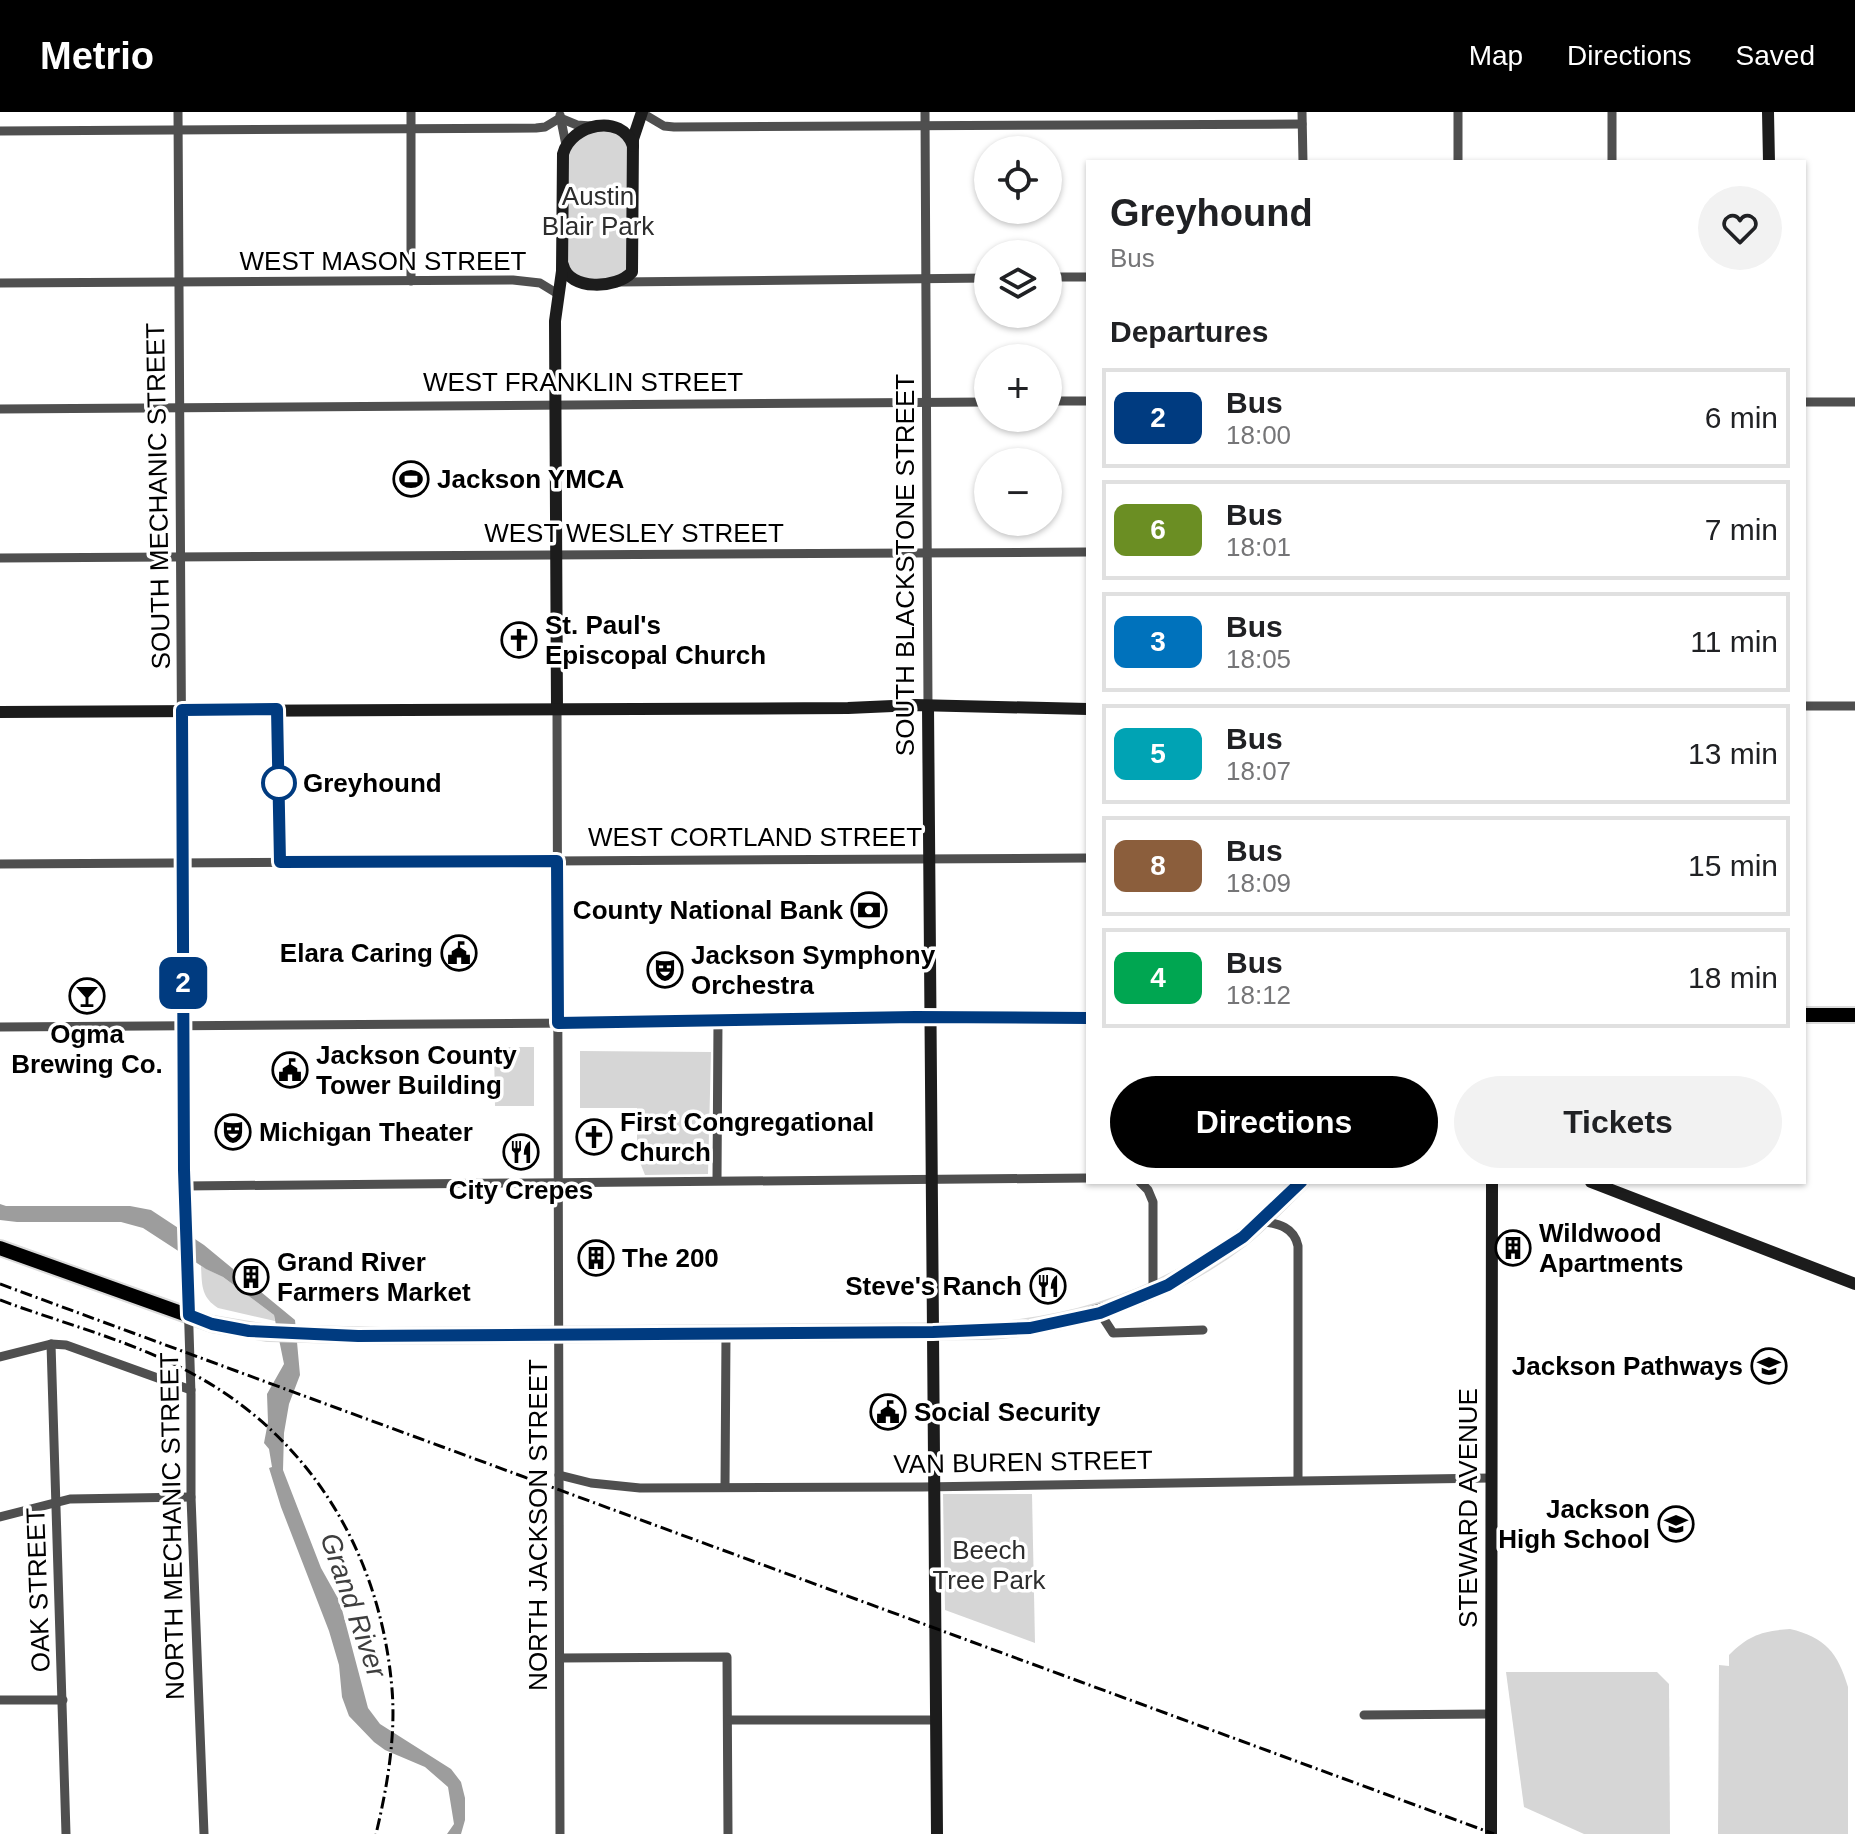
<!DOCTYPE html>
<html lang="en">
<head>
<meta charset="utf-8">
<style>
  body { margin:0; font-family:Helvetica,sans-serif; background:#f2f2f2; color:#202124; height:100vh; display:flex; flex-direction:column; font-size:30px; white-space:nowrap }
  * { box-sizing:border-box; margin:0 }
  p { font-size:26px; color:#757577 }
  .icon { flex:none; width:44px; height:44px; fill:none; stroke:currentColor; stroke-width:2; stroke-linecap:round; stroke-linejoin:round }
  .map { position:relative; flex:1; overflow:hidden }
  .drawer { position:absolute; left:1086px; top:48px; width:720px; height:1024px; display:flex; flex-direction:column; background:#fff; border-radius:0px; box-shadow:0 2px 6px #0004 }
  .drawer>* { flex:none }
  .badge { padding:0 16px; border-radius:12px; font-size:28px; line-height:52px }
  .controls { position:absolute; left:974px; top:24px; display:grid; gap:16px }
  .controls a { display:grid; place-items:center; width:88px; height:88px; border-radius:50%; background:#fff; box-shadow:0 2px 6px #0004; font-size:40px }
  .map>.badge { position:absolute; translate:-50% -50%; box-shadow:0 0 0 4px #fff }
  h2 { padding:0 24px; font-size:30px; line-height:72px }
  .round { display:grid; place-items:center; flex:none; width:84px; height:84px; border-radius:42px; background:#f2f2f2 }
  .overview { display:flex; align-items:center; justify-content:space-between; height:136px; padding:0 24px }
  h1 { font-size:38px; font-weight:700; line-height:60px }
  .cta { display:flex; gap:16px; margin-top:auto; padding:16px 24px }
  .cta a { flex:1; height:92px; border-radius:48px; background:#000; color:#fff; font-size:32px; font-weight:700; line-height:92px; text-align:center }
  .cta a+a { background:#f2f2f2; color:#202124 }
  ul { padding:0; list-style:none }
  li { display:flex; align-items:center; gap:24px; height:100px; margin:0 16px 12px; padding:0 8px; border:4px solid #e0e0e0; border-radius:0px }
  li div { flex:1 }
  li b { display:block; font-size:30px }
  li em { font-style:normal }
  li .badge { min-width:88px; font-weight:700; text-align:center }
  header { display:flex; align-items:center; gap:48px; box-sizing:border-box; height:112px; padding:0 40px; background:#000; color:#fff }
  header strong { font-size:38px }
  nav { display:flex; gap:44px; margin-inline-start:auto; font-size:28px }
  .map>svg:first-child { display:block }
  .green { fill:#d6d6d6 }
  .water { fill:#9d9d9d }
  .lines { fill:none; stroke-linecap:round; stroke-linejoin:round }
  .primary-casing { stroke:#dbdbdb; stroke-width:18 }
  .street { stroke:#4f4f4f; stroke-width:9 }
  .secondary { stroke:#1c1c1c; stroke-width:12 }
  .primary { stroke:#000; stroke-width:14 }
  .rail { stroke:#000; stroke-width:3; stroke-dasharray:12 4 2 4; stroke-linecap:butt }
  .line-casing { stroke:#fff; stroke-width:18 }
  .line { stroke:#003b80; stroke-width:12 }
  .stop-dot { fill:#fff; stroke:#003b80; stroke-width:4 }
  .labels { text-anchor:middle; stroke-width:7; stroke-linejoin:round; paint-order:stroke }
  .park-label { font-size:26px; fill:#2d2d2d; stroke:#fff }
  .street-label { font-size:26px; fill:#000; stroke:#fff }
  .poi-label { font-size:26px; font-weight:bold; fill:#000; stroke:#fff; text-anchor:start }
  .stop-label { font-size:26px; font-weight:bold; fill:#000; stroke:#fff; text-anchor:start }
  .water-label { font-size:28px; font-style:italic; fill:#3e3e3e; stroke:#fff }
</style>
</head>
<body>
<header>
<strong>Metrio</strong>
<nav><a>Map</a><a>Directions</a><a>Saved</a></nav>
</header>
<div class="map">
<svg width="1855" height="1722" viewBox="0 0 1855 1722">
  <rect width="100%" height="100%" fill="#fff"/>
  <g class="green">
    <polygon points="585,16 628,22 630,163 581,171 562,145 562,48"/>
    <polygon points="494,935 534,935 534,994 495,994"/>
    <polygon points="580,939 711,940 708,1062 645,1063 637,1043 637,996 580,996"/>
    <path d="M 201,1154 L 223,1165 L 274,1203 L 275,1209 L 218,1196 C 201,1185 202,1173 201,1154 Z"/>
    <polygon points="943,1382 1032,1382 1035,1531 945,1498"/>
    <path d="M 1790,1517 C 1825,1525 1838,1541 1848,1575 L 1848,1722 L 1718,1722 L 1719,1553 L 1729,1554 L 1729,1543 C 1749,1523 1762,1519 1790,1517 Z"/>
    <polygon points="1506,1560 1657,1560 1669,1572 1670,1722 1584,1722 1524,1695"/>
  </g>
  <polygon class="water" points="0,1092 6,1094 130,1094 151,1098 204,1133 295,1208 300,1263 289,1292 284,1321 283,1358 321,1456 340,1490 368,1596 380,1612 451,1657 461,1670 465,1686 465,1708 461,1722 447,1722 454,1712 448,1675 425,1655 385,1638 374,1630 349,1604 342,1585 339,1553 329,1519 281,1395 269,1356 272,1355 269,1337 264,1331 268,1310 267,1282 284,1252 274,1203 223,1165 206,1157 143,1116 121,1110 17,1110 0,1108"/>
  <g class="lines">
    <defs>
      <g id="primary">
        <polyline points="1804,903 1855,903"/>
        <path d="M 0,1136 L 212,1212 L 268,1221 L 382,1224 L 988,1219 C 1082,1213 1168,1182 1243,1125 C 1264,1108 1282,1088 1301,1070"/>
      </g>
    </defs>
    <use href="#primary" class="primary-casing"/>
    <g class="street">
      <polyline points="178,0 184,1058 191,1282 191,1385 204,1722"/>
      <polyline points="925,0 928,594"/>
      <polyline points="1302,0 1303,50"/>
      <polyline points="1458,0 1458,50"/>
      <polyline points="1612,0 1612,50"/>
      <polyline points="642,1 664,14 674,15 1302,12"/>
      <polyline points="560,3 566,33"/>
      <polyline points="560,6 577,13 591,14"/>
      <polyline points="0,19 536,16 545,15 560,6"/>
      <polyline points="1048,165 1088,165"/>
      <polyline points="411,169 411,0"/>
      <polyline points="619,170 988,166"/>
      <polyline points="0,171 513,168 540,171 558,182"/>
      <polyline points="1048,289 1088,289"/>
      <polyline points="1804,290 1855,290"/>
      <polyline points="0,297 988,290"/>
      <polyline points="0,446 1088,440"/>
      <polyline points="1804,594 1855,594"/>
      <polyline points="557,597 560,1722"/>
      <polyline points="0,752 1088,746"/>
      <path d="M 0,915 C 191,913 383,913 574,911 C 746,909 917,905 1088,906"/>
      <polyline points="717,1068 718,908"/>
      <polyline points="1140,1070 1148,1078 1153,1090 1153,1180"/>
      <polyline points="184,1074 1088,1066"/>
      <path d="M 1261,1109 C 1279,1112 1294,1115 1298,1134 L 1298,1368"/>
      <polyline points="1100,1201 1113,1221 1203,1218"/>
      <polyline points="51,1232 66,1722"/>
      <polyline points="0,1245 51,1232 66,1233 191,1278"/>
      <polyline points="559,1363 591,1371 640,1376 922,1375 1490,1366"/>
      <polyline points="725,1375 726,1222"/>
      <polyline points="0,1405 70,1387 191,1385"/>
      <polyline points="560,1546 727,1545 728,1722"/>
      <polyline points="0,1588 63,1588"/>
      <polyline points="1364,1603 1490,1602"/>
      <polyline points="728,1608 936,1608"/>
    </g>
    <g class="secondary">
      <polyline points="1768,0 1769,50"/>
      <path d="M 563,153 C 569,179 617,177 632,160 L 633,27 L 642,0"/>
      <polyline points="928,594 937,1722"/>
      <path d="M 557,597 L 555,209 L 562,159 L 563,42 C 571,12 622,0 633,34"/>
      <polyline points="0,600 848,596 915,593 1088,597"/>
      <polyline points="1591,1070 1855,1172"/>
      <polyline points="1491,1722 1492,1070"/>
    </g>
    <use href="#primary" class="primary"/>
    <g class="rail">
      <polyline points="0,1172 1494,1722"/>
      <path d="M 0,1188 C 64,1212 133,1229 193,1262 C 312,1326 381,1444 392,1577 C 396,1625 387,1676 376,1722"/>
    </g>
  </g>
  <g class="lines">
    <defs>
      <polyline id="line" points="1088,906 915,905 558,911 557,749 280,750 277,597 182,598 184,1058 189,1203 212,1212 249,1219 358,1224 933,1220 1030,1216 1100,1201 1168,1173 1243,1125 1301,1070"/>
    </defs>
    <use href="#line" class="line-casing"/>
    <use href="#line" class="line"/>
  </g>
  <defs>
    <symbol id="stadium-ring" viewBox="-11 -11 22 22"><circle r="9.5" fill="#fff" stroke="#000" stroke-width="1.5"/><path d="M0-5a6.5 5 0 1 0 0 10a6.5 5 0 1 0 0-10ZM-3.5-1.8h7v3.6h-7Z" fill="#000"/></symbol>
    <symbol id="church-ring" viewBox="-11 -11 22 22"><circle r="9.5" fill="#fff" stroke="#000" stroke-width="1.5"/><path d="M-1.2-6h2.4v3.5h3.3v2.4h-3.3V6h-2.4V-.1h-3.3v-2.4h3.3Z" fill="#000"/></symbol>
    <symbol id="bank-ring" viewBox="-11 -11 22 22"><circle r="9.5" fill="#fff" stroke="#000" stroke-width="1.5"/><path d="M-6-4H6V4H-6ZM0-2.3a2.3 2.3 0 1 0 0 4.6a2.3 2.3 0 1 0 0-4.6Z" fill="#000"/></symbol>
    <symbol id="civic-ring" viewBox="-11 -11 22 22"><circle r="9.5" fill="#fff" stroke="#000" stroke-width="1.5"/><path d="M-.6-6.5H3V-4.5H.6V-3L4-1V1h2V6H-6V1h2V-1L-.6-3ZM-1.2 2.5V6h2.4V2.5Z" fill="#000"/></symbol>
    <symbol id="theatre-ring" viewBox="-11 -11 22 22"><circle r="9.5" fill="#fff" stroke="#000" stroke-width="1.5"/><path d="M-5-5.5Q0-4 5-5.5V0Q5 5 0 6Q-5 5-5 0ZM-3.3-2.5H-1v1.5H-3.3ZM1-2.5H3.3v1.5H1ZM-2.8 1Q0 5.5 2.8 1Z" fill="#000"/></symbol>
    <symbol id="bar-ring" viewBox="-11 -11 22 22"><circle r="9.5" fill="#fff" stroke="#000" stroke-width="1.5"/><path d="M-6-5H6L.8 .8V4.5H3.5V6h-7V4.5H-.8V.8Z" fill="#000"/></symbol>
    <symbol id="restaurant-ring" viewBox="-11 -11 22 22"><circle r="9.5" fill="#fff" stroke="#000" stroke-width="1.5"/><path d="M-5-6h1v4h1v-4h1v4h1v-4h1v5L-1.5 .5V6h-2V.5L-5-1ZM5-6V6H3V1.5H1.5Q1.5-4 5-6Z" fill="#000"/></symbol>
    <symbol id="building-ring" viewBox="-11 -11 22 22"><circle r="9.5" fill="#fff" stroke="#000" stroke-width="1.5"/><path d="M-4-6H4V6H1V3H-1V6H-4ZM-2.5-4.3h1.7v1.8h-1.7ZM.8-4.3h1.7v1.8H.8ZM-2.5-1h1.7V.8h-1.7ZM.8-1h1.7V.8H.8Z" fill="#000"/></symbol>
    <symbol id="school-ring" viewBox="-11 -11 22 22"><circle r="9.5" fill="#fff" stroke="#000" stroke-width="1.5"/><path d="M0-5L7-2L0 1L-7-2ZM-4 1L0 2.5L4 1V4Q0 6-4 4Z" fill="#000"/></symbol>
  </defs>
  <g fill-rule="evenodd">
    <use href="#stadium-ring" x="391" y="347" width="40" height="40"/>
    <use href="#church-ring" x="499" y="508" width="40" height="40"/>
    <use href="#bank-ring" x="849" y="778" width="40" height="40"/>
    <use href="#civic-ring" x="439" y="821" width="40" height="40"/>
    <use href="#theatre-ring" x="645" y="838" width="40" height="40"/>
    <use href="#bar-ring" x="67" y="864" width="40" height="40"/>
    <use href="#civic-ring" x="270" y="938" width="40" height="40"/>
    <use href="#theatre-ring" x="213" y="1000" width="40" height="40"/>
    <use href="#church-ring" x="574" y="1005" width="40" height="40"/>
    <use href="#restaurant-ring" x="501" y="1020" width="40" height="40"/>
    <use href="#building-ring" x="1493" y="1116" width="40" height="40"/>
    <use href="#building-ring" x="576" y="1126" width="40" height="40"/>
    <use href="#building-ring" x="231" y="1145" width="40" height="40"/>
    <use href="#restaurant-ring" x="1028" y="1154" width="40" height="40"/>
    <use href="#school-ring" x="1749" y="1234" width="40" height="40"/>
    <use href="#civic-ring" x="868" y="1280" width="40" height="40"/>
    <use href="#school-ring" x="1656" y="1392" width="40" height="40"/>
  </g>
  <circle class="stop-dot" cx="279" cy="671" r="16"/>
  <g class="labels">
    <g class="park-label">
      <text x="598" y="93">Austin<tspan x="598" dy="30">Blair Park</tspan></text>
      <text x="989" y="1447">Beech<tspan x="989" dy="30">Tree Park</tspan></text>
    </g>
    <g class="street-label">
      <text x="383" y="158">WEST MASON STREET</text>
      <text x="583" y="279">WEST FRANKLIN STREET</text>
      <text transform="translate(158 384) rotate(-91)" y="9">SOUTH MECHANIC STREET</text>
      <text x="634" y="430">WEST WESLEY STREET</text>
      <text transform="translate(905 453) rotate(-90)" y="9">SOUTH BLACKSTONE STREET</text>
      <text x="755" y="734">WEST CORTLAND STREET</text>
      <text transform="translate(1023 1350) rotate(-1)" y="9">VAN BUREN STREET</text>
      <text transform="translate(1468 1396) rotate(-90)" y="9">STEWARD AVENUE</text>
      <text transform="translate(538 1413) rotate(-90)" y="9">NORTH JACKSON STREET</text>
      <text transform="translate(172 1414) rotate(-91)" y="9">NORTH MECHANIC STREET</text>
      <text transform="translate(38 1478) rotate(-92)" y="9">OAK STREET</text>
    </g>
    <g class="poi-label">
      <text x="437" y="376">Jackson YMCA</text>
      <text x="545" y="522">St. Paul's<tspan x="545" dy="30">Episcopal Church</tspan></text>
      <text x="843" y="807" text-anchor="end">County National Bank</text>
      <text x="433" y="850" text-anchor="end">Elara Caring</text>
      <text x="691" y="852">Jackson Symphony<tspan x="691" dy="30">Orchestra</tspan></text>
      <text x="87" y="931" text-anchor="middle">Ogma<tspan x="87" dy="30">Brewing Co.</tspan></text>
      <text x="316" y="952">Jackson County<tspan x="316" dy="30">Tower Building</tspan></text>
      <text x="620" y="1019">First Congregational<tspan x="620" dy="30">Church</tspan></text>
      <text x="259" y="1029">Michigan Theater</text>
      <text x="521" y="1087" text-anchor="middle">City Crepes</text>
      <text x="1539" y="1130">Wildwood<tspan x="1539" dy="30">Apartments</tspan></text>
      <text x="622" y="1155">The 200</text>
      <text x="277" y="1159">Grand River<tspan x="277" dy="30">Farmers Market</tspan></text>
      <text x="1022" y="1183" text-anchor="end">Steve's Ranch</text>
      <text x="1743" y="1263" text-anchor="end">Jackson Pathways</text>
      <text x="914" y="1309">Social Security</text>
      <text x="1650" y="1406" text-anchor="end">Jackson<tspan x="1650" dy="30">High School</tspan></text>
    </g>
    <g class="stop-label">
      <text x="303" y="680">Greyhound</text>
    </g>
    <g class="water-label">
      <text transform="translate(354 1493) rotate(71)" y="10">Grand River</text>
    </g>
  </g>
</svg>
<div class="controls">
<a><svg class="icon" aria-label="locate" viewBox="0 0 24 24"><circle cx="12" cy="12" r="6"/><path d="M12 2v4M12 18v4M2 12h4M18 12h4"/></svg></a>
<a><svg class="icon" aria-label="layers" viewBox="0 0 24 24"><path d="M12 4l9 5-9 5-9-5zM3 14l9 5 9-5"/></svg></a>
<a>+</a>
<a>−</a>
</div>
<b class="badge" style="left:183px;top:871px;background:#003b80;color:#fff">2</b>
<section class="drawer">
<div class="overview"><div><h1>Greyhound</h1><p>Bus</p></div><a class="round"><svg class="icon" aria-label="heart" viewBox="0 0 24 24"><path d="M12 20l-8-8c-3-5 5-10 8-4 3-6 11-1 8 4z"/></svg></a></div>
<h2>Departures</h2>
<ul>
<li><span class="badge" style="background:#003b80;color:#fff">2</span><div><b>Bus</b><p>18:00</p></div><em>6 min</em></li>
<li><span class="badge" style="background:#6b8e23;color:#fff">6</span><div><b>Bus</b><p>18:01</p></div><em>7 min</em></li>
<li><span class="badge" style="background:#0072bc;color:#fff">3</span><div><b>Bus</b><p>18:05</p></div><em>11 min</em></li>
<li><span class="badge" style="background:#00a3b4;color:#fff">5</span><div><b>Bus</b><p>18:07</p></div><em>13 min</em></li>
<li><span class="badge" style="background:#8b5e3c;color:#fff">8</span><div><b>Bus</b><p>18:09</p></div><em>15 min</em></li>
<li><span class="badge" style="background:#00a651;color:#fff">4</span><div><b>Bus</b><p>18:12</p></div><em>18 min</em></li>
</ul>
<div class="cta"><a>Directions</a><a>Tickets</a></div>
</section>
</div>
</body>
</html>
